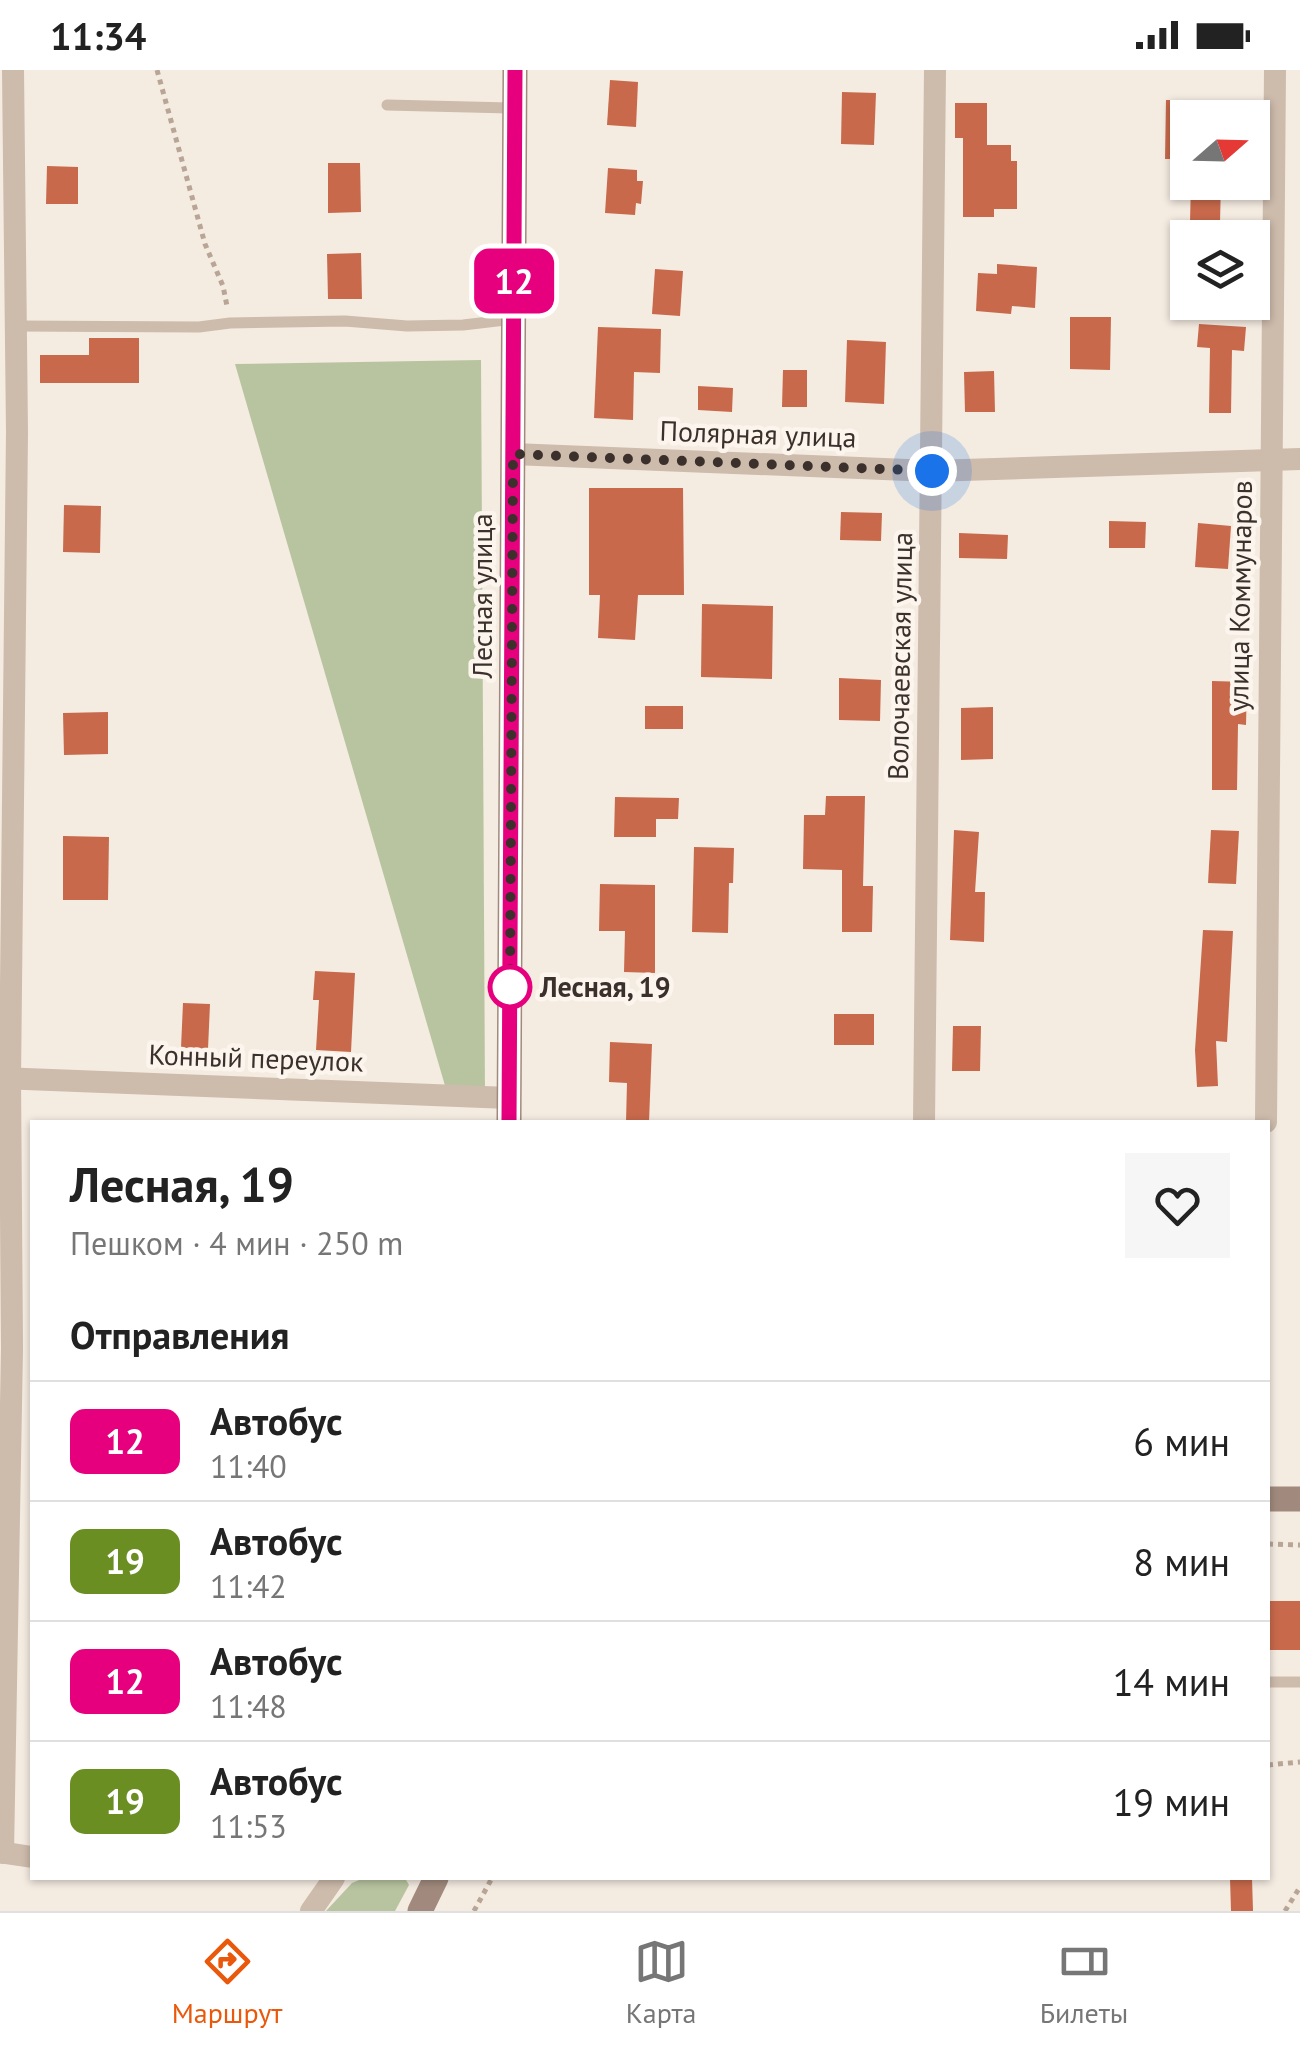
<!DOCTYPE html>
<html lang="ru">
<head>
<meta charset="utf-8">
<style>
  body { margin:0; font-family:"PT Sans",sans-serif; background:#f6f6f6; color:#222; height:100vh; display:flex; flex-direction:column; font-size:38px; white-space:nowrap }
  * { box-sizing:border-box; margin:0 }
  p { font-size:32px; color:#767676 }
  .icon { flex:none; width:55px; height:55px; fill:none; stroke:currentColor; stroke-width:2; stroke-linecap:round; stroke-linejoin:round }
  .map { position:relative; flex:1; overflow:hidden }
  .drawer { position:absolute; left:30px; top:1050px; width:1240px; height:760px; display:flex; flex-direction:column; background:#fff; border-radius:0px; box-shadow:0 2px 8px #0004 }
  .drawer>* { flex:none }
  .badge { padding:0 20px; border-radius:15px; font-size:35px; line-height:65px }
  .needle { width:65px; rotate:70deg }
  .fabs { position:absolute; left:1170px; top:30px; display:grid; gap:20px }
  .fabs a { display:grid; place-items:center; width:100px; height:100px; border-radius:0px; background:#fff; box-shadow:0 2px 8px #0004; font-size:50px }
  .you { position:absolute; width:50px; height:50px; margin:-25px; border:8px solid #fff; border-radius:50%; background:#1a73e8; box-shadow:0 0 0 15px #1a73e833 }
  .map>.badge { position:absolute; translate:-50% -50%; box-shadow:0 0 0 5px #fff }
  h2 { padding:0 40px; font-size:38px; line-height:90px }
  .round { display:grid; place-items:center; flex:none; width:105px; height:105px; border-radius:0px; background:#f6f6f6 }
  .head { display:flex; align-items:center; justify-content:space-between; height:170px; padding:0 40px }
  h1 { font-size:48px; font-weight:600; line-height:75px }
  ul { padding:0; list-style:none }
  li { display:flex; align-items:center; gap:30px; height:120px; padding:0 40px; border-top:2px solid #e0e0e0 }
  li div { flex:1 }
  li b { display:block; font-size:38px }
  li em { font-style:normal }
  li .badge { min-width:110px; font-weight:700; text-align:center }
  .status { display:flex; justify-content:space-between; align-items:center; height:70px; padding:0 50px; background:#fff; direction:ltr }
  .status svg { height:28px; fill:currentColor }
  .tabs { display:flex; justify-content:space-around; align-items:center; height:140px; border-top:2px solid #e0e0e0; background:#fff; font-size:28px; color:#767676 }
  .tabs a { display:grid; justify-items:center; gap:5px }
  .tabs .on { color:#ea580c }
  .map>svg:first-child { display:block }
  .green { fill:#b8c4a0 }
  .building { fill:#c8694b }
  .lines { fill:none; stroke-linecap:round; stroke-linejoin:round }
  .path { stroke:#b9a596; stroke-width:5; stroke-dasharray:5 5; stroke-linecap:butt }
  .lane { stroke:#cdbbac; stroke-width:11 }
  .street { stroke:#cdbbac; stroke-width:22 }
  .secondary { stroke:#a18a7d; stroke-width:25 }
  .line-casing { stroke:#fff; stroke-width:22 }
  .line { stroke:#e6007e; stroke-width:15 }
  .walk { stroke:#3b302b; stroke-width:10; stroke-dasharray:0 18 }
  .stop-dot { fill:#fff; stroke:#e6007e; stroke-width:5 }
  .labels { text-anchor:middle; stroke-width:9; stroke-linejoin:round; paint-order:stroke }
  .street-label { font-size:28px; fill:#3b302b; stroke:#fbf5ee }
  .stop-label { font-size:28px; font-weight:bold; fill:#3b302b; stroke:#fbf5ee; text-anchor:start }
</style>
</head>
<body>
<div class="status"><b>11:34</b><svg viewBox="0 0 49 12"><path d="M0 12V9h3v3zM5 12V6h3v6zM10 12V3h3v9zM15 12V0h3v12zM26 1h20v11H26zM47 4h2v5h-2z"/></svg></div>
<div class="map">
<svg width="1300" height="1841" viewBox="0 0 1300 1841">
  <rect width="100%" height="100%" fill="#f4ebe1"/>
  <g class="green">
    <polygon points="481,290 485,1027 448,1026 235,294"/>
    <polygon points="364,1808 405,1808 409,1815 395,1841 326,1841 352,1813"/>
  </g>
  <g class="building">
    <polygon points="610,10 638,12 636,57 607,55"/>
    <polygon points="842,22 876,23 874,75 841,74"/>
    <polygon points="1166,30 1188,30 1188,89 1165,89"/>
    <polygon points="955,33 987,33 987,75 1011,75 1011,91 1017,91 1017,139 994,139 994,147 963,147 963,68 955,68"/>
    <polygon points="328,93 360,93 361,142 328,143"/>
    <polygon points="47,96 78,97 78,134 46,134"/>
    <polygon points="608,98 637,100 637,111 643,111 641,134 636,133 635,145 605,143"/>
    <polygon points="1191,112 1221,112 1220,152 1190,152"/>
    <polygon points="361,183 362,229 328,229 327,184"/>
    <polygon points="997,194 1037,197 1035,238 1012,236 1011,244 976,241 978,203 997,204"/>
    <polygon points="655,199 683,201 680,246 652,244"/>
    <polygon points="1070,247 1111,247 1110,300 1070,299"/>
    <polygon points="1199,254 1246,257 1244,281 1232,280 1231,343 1209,343 1210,278 1197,277"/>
    <polygon points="598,257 661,259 660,303 634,302 633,350 594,348"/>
    <polygon points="89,268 139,268 139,313 40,313 40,285 89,285"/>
    <polygon points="847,270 886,272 884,334 845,332"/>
    <polygon points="783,300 807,300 807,337 782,337"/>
    <polygon points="994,301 995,342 965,342 964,302"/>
    <polygon points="698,316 733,318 732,342 698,340"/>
    <polygon points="589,418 683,418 684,525 638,525 635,570 598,568 600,525 589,525"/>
    <polygon points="64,435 101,436 100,483 63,482"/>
    <polygon points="841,442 882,443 881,471 840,470"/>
    <polygon points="1109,451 1146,452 1145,478 1109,478"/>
    <polygon points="1198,453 1231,456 1228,499 1195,497"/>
    <polygon points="959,463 1008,465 1007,489 959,488"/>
    <polygon points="702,534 773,536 772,609 701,607"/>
    <polygon points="839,608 881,610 880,651 839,650"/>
    <polygon points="1212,611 1247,612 1246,655 1238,654 1237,720 1212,720"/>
    <rect x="645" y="636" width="38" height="23"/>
    <polygon points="993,637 993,689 961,690 961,638"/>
    <polygon points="108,642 108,684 64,685 63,643"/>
    <polygon points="826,726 865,726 863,816 873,816 872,862 842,862 842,800 803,799 804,745 825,745"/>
    <polygon points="615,727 679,728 678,749 656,749 656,767 614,767"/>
    <polygon points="954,760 979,762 975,822 985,822 984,872 950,870"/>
    <polygon points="1211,760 1239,761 1236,814 1208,813"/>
    <polygon points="63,766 109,767 108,830 63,830"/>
    <polygon points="694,777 734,778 733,813 729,813 728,863 692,862"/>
    <polygon points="600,814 655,815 655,903 624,902 625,861 599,861"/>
    <polygon points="1203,860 1233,861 1227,972 1216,971 1218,1016 1197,1017 1195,980"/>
    <polygon points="315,901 355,903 351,982 316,980 319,930 313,930"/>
    <polygon points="183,933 210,934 208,979 181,978"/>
    <rect x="834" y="944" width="40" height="31"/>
    <polygon points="953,956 981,956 980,1001 952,1001"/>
    <polygon points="610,972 652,974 649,1052 626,1052 627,1013 609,1012"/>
    <rect x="1268" y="1531" width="32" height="49"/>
    <polygon points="1230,1808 1252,1808 1253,1841 1231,1841"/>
  </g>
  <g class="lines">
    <g class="path">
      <polyline points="157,0 205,174 223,216 227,236"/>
      <polyline points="1268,1474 1300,1475"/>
      <polyline points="1268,1695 1300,1692"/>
      <polyline points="474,1841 492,1808"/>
      <polyline points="1285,1841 1300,1817"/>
    </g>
    <g class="lane">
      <polyline points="387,35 515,38"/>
      <polyline points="16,256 199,257 230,253 345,251 407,256 463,255 514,249"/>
      <polyline points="1268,1612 1300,1612"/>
    </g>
    <g class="street">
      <polyline points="513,384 932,401 1300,389"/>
      <polyline points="0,1008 509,1028"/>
      <polyline points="924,1052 935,0"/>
      <polyline points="1266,1052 1275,0"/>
      <polyline points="0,1782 32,1787"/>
      <polyline points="3,1783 12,1278 10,1008 17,362 13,0"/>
      <polyline points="311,1841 334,1808"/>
    </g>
    <g class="secondary">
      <polyline points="509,1052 515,0"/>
      <polyline points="1268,1429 1300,1429"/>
      <polyline points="420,1841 436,1808"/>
    </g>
  </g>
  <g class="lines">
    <defs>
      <polyline id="line" points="509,1052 515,0"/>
    </defs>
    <use href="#line" class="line-casing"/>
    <use href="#line" class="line"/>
    <polyline class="walk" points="510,917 513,384 932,401"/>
  </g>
  <circle class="stop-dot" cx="510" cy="917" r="20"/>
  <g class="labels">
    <g class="street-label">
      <text transform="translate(758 364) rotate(2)" y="10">Полярная улица</text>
      <text transform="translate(482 526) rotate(-90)" y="10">Лесная улица</text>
      <text transform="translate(1240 526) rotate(-89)" y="10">улица Коммунаров</text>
      <text transform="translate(900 586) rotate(-89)" y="10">Волочаевская улица</text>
      <text transform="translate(256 988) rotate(2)" y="10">Конный переулок</text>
    </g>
    <g class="stop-label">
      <text x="540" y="927">Лесная, 19</text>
    </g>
  </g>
</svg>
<div class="fabs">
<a><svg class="needle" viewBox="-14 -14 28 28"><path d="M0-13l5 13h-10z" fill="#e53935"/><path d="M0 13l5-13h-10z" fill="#767676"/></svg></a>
<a><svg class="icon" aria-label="layers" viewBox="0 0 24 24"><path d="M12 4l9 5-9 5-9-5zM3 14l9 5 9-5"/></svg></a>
</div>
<div class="you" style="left:932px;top:401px"></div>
<b class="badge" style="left:514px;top:211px;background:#e6007e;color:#fff">12</b>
<section class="drawer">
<div class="head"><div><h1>Лесная, 19</h1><p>Пешком · 4 мин · 250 m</p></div><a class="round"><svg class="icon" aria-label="heart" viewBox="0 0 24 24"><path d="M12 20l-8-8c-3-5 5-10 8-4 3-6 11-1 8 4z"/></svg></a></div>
<h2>Отправления</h2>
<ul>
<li><span class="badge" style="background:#e6007e;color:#fff">12</span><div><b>Автобус</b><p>11:40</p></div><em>6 мин</em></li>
<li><span class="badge" style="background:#6b8e23;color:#fff">19</span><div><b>Автобус</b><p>11:42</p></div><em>8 мин</em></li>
<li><span class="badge" style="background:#e6007e;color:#fff">12</span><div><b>Автобус</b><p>11:48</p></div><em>14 мин</em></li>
<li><span class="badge" style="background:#6b8e23;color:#fff">19</span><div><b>Автобус</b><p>11:53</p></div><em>19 мин</em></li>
</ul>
</section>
</div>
<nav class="tabs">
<a class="on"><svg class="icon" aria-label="directions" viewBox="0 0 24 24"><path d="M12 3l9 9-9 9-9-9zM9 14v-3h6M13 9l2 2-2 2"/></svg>Маршрут</a>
<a><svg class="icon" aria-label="map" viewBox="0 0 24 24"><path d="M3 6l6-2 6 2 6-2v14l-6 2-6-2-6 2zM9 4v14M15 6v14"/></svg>Карта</a>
<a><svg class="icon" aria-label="tickets" viewBox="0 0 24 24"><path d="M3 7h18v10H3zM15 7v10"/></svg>Билеты</a>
</nav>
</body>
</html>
